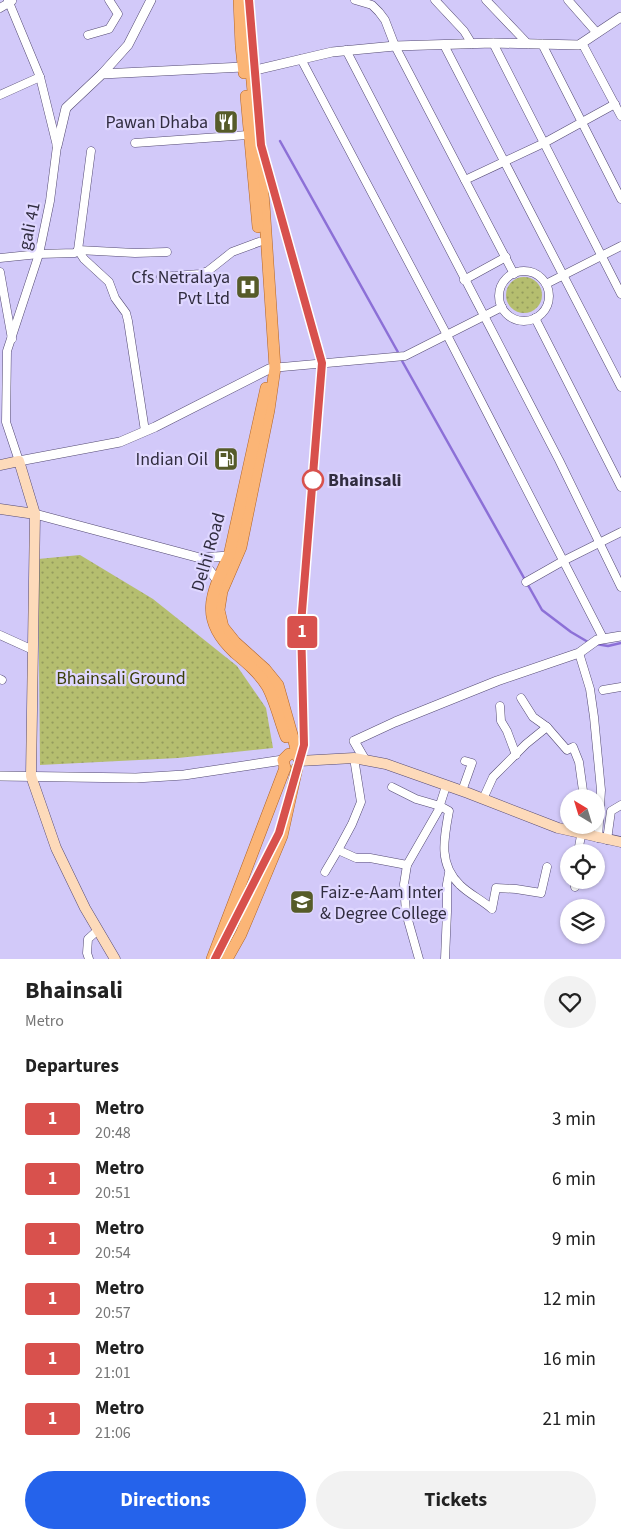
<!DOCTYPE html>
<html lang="en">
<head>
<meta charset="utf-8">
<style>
  body { margin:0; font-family:"Source Sans 3",sans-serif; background:#f2f2f2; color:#222; height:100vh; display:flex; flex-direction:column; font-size:19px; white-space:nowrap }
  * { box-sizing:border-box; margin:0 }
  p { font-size:16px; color:#767676 }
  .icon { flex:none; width:28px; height:28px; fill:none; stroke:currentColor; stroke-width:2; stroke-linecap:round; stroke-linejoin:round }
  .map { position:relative; height:959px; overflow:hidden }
  .drawer { display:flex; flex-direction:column; background:#fff; flex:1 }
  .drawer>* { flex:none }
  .badge { padding:0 10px; border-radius:4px; font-size:18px; line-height:32px }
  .needle { width:32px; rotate:322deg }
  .controls { position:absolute; left:560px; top:789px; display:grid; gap:10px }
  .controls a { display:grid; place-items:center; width:45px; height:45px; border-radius:50%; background:#fff; box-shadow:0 1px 4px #0004; font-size:25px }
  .map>.badge { position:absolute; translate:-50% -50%; box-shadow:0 0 0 2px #fff }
  h2 { padding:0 25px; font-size:19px; line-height:45px }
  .round { display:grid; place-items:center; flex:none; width:52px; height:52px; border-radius:26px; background:#f2f2f2 }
  .overview { display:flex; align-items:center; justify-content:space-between; height:85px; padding:0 25px }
  h1 { font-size:24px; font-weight:700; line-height:38px }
  .action { display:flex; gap:10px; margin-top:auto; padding:10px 25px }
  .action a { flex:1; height:58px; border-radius:30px; background:#2563eb; color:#fff; font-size:20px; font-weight:700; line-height:58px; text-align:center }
  .action a+a { background:#f2f2f2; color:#222 }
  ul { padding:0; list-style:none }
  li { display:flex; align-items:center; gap:15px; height:60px; padding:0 25px }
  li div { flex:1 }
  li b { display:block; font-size:19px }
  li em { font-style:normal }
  li .badge { min-width:55px; font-weight:700; text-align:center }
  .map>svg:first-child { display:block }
  .park { fill:url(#park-dots) }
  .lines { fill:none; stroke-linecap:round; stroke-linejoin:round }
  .stream { stroke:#8c70d7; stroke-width:2.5 }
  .minor-casing { stroke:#544a73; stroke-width:9 }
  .tertiary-casing { stroke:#544a73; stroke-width:10 }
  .secondary-casing { stroke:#544a73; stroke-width:11 }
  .primary-casing { stroke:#b26527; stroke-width:12 }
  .minor { stroke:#fff; stroke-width:8 }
  .tertiary { stroke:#fff; stroke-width:9 }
  .secondary { stroke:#fddaba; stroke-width:10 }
  .primary { stroke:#fbb576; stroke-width:11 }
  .line-casing { stroke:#fff; stroke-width:11 }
  .line { stroke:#d8514d; stroke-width:8 }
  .stop-dot { fill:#fff; stroke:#d8514d; stroke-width:2.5 }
  .labels { text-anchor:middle; stroke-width:4.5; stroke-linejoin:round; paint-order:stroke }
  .poi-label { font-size:18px; fill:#312d40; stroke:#dfd7ff; text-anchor:end }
  .street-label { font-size:18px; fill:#312d40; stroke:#dfd7ff }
  .stop-label { font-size:18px; font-weight:bold; fill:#312d40; stroke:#dfd7ff; text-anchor:start }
  .park-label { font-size:18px; fill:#3b3f09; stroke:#dfd7ff }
</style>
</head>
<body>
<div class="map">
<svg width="621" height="959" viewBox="0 0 621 959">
  <defs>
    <pattern id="park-dots" width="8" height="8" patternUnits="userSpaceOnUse" patternTransform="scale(1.25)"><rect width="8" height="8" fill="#b5be6f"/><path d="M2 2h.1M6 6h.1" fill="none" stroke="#949b5d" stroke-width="1.8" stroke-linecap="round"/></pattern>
  </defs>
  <rect width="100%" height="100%" fill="#d2c9f9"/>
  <g class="park">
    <circle cx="524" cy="295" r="18"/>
    <polygon points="80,555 153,599 237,666 266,708 273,748 178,758 40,765 38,559"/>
  </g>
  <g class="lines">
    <g class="stream">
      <polyline points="280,141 399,354"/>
      <polyline points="401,359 542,610 571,632 588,642"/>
      <polyline points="596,644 608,646 621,643"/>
    </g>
    <defs>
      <g id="minor">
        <polyline points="8,0 40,77 57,146 50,201 39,254 7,351 6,422 19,461"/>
        <polyline points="355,0 372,5 379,12 385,20 395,46 514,274"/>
        <polyline points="435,0 464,31 472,44"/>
        <polyline points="486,0 528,44"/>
        <polyline points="568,0 597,33"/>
        <polyline points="0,8 12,1"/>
        <polyline points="88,35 109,29 118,14 109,0"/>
        <polyline points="493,43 621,294"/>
        <polyline points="582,43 621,116"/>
        <polyline points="542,44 621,199"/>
        <polyline points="444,45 621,387"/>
        <polyline points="346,50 559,460 621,587"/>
        <polyline points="301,59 447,335 603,638"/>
        <polyline points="0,95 40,77"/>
        <polyline points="135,143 248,135"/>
        <polyline points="91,151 78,250 84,259 109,282 115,298 126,313 128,321 145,431"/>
        <polyline points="465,180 544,143 615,104"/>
        <polyline points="0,258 39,254 75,253 78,250 135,253 167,252"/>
        <circle cx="524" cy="296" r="25"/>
        <polyline points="0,272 12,339"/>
        <polyline points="161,277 200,274 208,271 232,252 259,242"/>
        <polyline points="464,280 506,257"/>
        <polyline points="546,284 621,246"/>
        <polyline points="535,318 621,487"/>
        <polyline points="271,368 405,356 502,307"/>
        <polyline points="526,582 563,561 621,532"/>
        <polyline points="0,635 33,650"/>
        <polyline points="579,653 590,689 594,717 601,790 598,838"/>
        <polyline points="0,679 2,680"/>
        <polyline points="603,690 621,687"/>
        <polyline points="521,698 533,717 547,727"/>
        <polyline points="500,706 501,721 507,731 516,755"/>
        <polyline points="354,758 361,802 352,824 338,850 356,858 370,858 407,865"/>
        <path d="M 392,787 L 416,799 L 440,806 L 449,811 C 444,838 438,864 460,885 C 469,894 482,900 492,909 L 496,888 L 516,889 L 541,893 L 547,867"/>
        <polyline points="462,791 472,763 465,761"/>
        <polyline points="483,799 493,777 526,744 547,727 567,750 573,747 579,762 584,798"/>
        <polyline points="607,840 611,811 621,805"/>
        <polyline points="578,852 583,825"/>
        <polyline points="325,872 338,850"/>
        <polyline points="574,880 575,887"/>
        <polyline points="89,959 87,953 88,939 98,930"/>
        <polyline points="419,959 406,913 404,884 407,865 438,811 446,786"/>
        <polyline points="445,959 447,912 447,884 449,873"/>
      </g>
      <g id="tertiary">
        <polyline points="251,71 332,52 395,46 493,43 579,45 621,17"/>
        <polyline points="102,74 128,45 151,0"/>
        <polyline points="57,146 66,108 102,74 243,67"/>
        <polyline points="19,461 120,442 155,427 269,369"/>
        <polyline points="35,514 200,558 229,556 233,558"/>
        <polyline points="200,558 217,580 222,582"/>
        <polyline points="365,760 354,741 395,722 497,681 579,653 597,640 621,636"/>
        <polyline points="0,776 136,778 184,775 283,760"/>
      </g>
      <g id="secondary">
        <polyline points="0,465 19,461 35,514 31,776 56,848 85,908 115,959"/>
        <polyline points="0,509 35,514"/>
        <polyline points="299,761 354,758 386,764 468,793 558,828 621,842"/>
      </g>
      <g id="primary">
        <polyline points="239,0 241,46 244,73"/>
        <polyline points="248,0 251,71 264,204 275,368 269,410 241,547 222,591 219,610 223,627 235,642 265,669 278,685 295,745 297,756"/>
        <polyline points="246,96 258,227"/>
        <path d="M 266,388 L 229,556 C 210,595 199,620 235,653 C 247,663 259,673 267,686 C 275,700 280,722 286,737"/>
        <polyline points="285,768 283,760 289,754"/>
        <polyline points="212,959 285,768"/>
        <polyline points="227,959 241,934 282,836 297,768"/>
      </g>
    </defs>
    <use href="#minor" class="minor-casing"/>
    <use href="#tertiary" class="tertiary-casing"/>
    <use href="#secondary" class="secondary-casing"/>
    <use href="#primary" class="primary-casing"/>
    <use href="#minor" class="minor"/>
    <use href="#tertiary" class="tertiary"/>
    <use href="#secondary" class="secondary"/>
    <use href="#primary" class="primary"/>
  </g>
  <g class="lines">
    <defs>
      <polyline id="line" points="215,959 279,833 304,745 301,624 322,363 261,145 249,0"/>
    </defs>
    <use href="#line" class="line-casing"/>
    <use href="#line" class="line"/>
  </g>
  <defs>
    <symbol id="restaurant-square" viewBox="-11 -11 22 22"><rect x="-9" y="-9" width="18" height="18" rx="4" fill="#565b29" stroke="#dfd7ff"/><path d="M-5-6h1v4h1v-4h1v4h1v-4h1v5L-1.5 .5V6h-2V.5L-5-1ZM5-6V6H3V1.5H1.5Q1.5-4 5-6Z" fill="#fff"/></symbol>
    <symbol id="hospital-square" viewBox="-11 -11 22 22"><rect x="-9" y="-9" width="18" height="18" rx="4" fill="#565b29" stroke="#dfd7ff"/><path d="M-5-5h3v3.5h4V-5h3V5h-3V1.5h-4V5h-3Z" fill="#fff"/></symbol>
    <symbol id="fuel-square" viewBox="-11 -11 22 22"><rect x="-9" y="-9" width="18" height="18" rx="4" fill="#565b29" stroke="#dfd7ff"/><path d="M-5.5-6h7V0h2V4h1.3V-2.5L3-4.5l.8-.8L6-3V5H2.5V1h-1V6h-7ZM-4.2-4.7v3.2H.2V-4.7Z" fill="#fff"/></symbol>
    <symbol id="university-square" viewBox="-11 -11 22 22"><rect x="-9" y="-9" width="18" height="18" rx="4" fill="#565b29" stroke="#dfd7ff"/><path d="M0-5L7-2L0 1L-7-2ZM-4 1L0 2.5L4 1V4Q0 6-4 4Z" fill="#fff"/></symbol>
  </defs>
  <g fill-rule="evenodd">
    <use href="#restaurant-square" x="212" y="108" width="28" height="28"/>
    <use href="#hospital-square" x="234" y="273" width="28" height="28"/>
    <use href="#fuel-square" x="212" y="445" width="28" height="28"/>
    <use href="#university-square" x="288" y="888" width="28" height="28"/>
  </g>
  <circle class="stop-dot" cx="313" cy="480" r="10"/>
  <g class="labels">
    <g class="poi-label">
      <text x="208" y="128">Pawan Dhaba</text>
      <text x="230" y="283">Cfs Netralaya<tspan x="230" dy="21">Pvt Ltd</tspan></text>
      <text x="208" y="465">Indian Oil</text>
      <text x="320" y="898" text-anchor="start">Faiz-e-Aam Inter<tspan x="320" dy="21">&amp; Degree College</tspan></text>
    </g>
    <g class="street-label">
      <text transform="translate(29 226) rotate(-78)" y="6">gali 41</text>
      <text transform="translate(208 552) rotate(-74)" y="6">Delhi Road</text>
    </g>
    <g class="stop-label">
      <text x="328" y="486">Bhainsali</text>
    </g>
    <g class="park-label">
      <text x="121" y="684">Bhainsali Ground</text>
    </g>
  </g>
</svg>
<div class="controls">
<a><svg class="needle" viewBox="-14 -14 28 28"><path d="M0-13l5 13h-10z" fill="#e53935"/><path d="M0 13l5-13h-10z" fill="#767676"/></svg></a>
<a><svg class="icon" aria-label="locate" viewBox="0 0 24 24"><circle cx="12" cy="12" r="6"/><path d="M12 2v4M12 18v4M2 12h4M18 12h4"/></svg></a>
<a><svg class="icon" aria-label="layers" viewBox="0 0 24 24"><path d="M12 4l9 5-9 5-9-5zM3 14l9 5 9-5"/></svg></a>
</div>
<b class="badge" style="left:302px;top:632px;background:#d8514d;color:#fff">1</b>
</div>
<section class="drawer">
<div class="overview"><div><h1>Bhainsali</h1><p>Metro</p></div><a class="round"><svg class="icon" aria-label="heart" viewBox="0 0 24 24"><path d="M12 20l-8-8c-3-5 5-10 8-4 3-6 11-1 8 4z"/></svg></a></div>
<h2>Departures</h2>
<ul>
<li><span class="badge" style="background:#d8514d;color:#fff">1</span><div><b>Metro</b><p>20:48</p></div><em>3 min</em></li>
<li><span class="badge" style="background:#d8514d;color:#fff">1</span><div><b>Metro</b><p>20:51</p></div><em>6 min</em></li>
<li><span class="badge" style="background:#d8514d;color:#fff">1</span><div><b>Metro</b><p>20:54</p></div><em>9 min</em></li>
<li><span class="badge" style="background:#d8514d;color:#fff">1</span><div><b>Metro</b><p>20:57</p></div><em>12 min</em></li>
<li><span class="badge" style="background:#d8514d;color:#fff">1</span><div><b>Metro</b><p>21:01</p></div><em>16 min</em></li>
<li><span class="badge" style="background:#d8514d;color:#fff">1</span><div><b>Metro</b><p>21:06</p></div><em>21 min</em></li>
</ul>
<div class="action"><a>Directions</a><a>Tickets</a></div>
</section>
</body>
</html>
